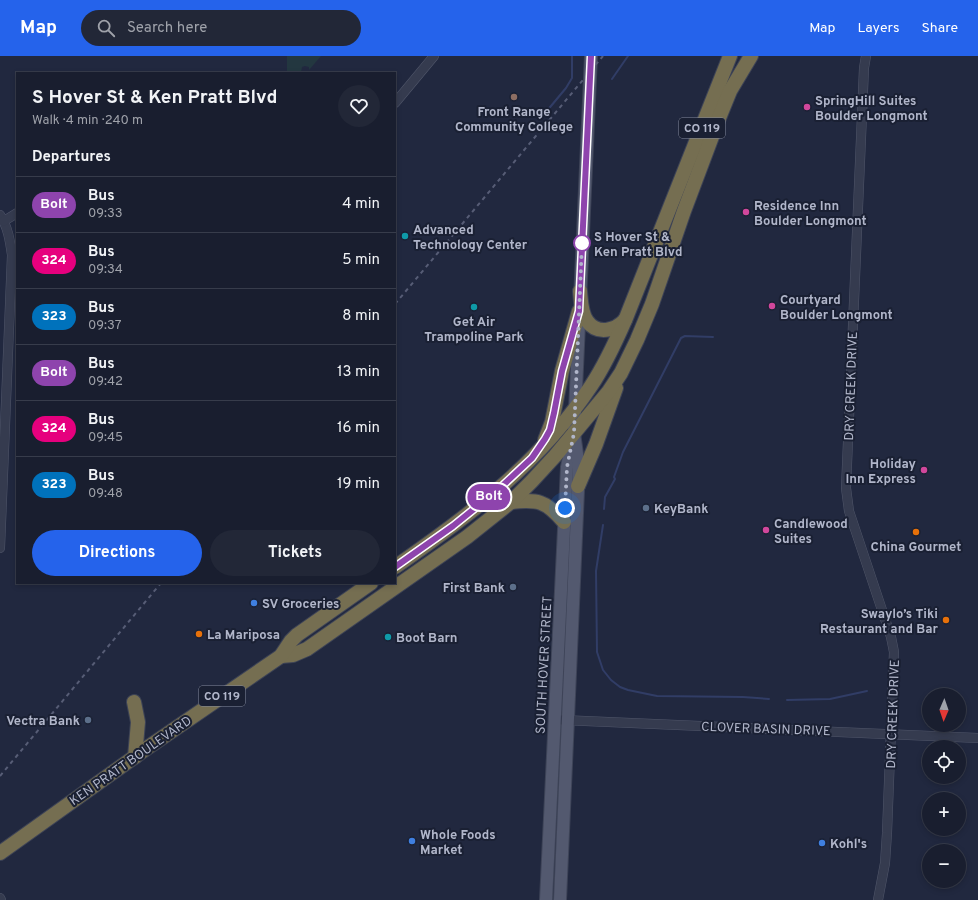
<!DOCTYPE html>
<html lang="en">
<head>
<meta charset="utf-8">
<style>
  body { margin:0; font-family:Overpass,sans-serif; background:#222737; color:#f1f3f6; height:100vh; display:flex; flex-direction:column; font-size:15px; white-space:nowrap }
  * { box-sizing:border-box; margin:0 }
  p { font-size:13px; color:#9fa2aa }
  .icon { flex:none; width:22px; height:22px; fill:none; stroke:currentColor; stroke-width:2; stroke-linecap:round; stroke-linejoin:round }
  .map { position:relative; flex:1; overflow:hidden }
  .drawer { position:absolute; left:16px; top:16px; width:380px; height:512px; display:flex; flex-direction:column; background:#191e2f; border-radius:0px; box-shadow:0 2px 6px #0003,0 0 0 1px #373c4b }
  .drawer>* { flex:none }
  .badge { padding:0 8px; border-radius:13px; font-size:14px; line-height:26px }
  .needle { width:26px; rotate:182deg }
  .buttons { position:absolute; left:922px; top:632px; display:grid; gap:8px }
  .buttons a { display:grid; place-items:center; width:44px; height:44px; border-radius:50%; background:#191e2f; box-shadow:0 2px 6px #0003,0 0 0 1px #373c4b; font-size:20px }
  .you { position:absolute; width:20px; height:20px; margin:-10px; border:3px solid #fff; border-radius:50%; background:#1a73e8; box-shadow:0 0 0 6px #1a73e833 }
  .map>.badge { position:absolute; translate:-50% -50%; box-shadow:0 0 0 2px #fff }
  h2 { padding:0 16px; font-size:15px; line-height:36px }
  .round { display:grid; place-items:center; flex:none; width:42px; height:42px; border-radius:21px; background:#222737 }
  .head { display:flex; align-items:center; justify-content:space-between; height:68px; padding:0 16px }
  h1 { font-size:19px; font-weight:700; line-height:30px }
  .primary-button { display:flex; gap:8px; margin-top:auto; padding:8px 16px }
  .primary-button a { flex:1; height:46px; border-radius:24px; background:#2563eb; color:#fff; font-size:16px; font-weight:700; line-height:46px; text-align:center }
  .primary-button a+a { background:#222737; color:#f1f3f6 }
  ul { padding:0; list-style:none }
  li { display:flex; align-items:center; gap:12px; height:56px; padding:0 16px; border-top:1px solid #373c4b }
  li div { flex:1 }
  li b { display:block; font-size:15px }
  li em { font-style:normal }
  li .badge { min-width:44px; font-weight:700; text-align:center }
  header { display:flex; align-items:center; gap:24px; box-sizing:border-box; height:56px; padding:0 20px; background:#2563eb; color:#fff }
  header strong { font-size:19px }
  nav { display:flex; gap:22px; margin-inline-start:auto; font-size:14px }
  .search { width:280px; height:36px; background:#222737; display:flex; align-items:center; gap:10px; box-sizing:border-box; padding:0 14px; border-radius:22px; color:#9fa2aa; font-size:15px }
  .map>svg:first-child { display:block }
  .grass { fill:#233740 }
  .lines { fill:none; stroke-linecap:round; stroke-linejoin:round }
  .stream { stroke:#313d66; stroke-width:2 }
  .minor-casing { stroke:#50566a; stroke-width:10 }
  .major-casing { stroke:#3e4458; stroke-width:14 }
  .highway-casing { stroke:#3d4356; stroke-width:16 }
  .minor { stroke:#353b4f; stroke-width:9 }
  .major { stroke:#53596f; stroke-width:12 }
  .highway { stroke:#756e51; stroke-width:14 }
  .rail { stroke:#575d76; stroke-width:2; stroke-dasharray:4 4; stroke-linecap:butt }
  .line-casing { stroke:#fff; stroke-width:9 }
  .line { stroke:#8e44ad; stroke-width:6 }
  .walk { stroke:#b1b6ca; stroke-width:4; stroke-dasharray:0 7.2 }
  .education-dot { fill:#8d6e63; stroke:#1a2033; stroke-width:1.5 }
  .hotel-dot { fill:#d1479c; stroke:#1a2033; stroke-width:1.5 }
  .culture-dot { fill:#0f9aa8; stroke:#1a2033; stroke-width:1.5 }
  .stop-dot { fill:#fff; stroke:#8e44ad; stroke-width:2 }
  .service-dot { fill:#5c6f8a; stroke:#1a2033; stroke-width:1.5 }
  .food-dot { fill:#e8710a; stroke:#1a2033; stroke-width:1.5 }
  .shop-dot { fill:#3f7fe0; stroke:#1a2033; stroke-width:1.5 }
  .labels { text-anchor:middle; stroke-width:4; stroke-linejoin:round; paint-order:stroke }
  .shield { fill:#1a2033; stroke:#84899d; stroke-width:1 }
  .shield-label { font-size:12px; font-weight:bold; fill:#b1b6ca }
  .poi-label { font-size:13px; font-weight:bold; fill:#b1b6ca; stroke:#1a2033; text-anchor:start }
  .stop-label { font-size:13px; font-weight:bold; fill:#b1b6ca; stroke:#1a2033; text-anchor:start }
  .street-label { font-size:13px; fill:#b1b6ca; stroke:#1a2033 }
</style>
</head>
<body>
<header>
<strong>Map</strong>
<div class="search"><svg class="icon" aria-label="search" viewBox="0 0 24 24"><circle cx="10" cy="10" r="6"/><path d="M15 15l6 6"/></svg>Search here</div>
<nav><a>Map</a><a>Layers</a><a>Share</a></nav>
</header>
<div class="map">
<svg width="978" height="844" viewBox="0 0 978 844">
  <rect width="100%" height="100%" fill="#21283f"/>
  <polygon class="grass" points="287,0 321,0 309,14 309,11 305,10 302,11 301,17 287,17"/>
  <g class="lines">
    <g class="stream">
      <polyline points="612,23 628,0"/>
      <polyline points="541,62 566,32 572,22 572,0"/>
      <polyline points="604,453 605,441 615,423 614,421 623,396 681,282 685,280 713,281"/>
      <polyline points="603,469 596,515 597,596 603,614 611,624 620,631 628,634 657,640 743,641 769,643"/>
      <polyline points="787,644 830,643 867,635"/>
    </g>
    <defs>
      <g id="minor">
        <polyline points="866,0 864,12 846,432 849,455 891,581 894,596 887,777 885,807 878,844"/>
        <polyline points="395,47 434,0"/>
        <path d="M 0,159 C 8,171 10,185 12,199 L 0,492"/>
        <polyline points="4,165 17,157"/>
        <polyline points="562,664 978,682"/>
        <polyline points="0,842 1,844"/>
      </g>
      <g id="major">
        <polyline points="580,244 591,0"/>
        <polyline points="546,844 567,411 572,386"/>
        <polyline points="560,844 579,412 574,377 579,268"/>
      </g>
      <g id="highway">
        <path d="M 580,235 C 581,245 581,257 587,265 C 597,279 615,275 625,264"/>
        <polyline points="545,384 552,366 562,315 579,255"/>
        <polyline points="578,430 596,388 616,332"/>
        <path d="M 511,446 C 538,443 546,445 564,466"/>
        <path d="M 395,511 C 470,459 540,407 591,330 C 605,309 616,285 626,262 L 730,0"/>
        <polyline points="281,600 293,599 307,593 467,481 511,446 532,425 555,400 609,335 621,317 637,284 652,248 684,155 719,62 730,35 751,0"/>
        <polyline points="134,646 138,666 135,701"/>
        <polyline points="0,797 147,692 281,600 291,585 297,579 371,527"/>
      </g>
    </defs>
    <use href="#minor" class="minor-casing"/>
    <use href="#major" class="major-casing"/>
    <use href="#highway" class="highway-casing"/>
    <use href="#minor" class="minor"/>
    <use href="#major" class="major"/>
    <use href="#highway" class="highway"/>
    <g class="rail">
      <polyline points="395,248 603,0"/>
      <polyline points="0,720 161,527"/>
    </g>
  </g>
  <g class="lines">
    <defs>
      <polyline id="line" points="395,511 453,470 500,432 532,402 545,383 550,374 554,357 562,315 579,255 591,0"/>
    </defs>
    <use href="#line" class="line-casing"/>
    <use href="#line" class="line"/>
    <polyline class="walk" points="565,452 567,411 574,377 582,187"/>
  </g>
  <circle class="education-dot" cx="514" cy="41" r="4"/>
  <g class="hotel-dot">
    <circle cx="807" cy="51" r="4"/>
    <circle cx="746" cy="156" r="4"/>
    <circle cx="772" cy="250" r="4"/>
    <circle cx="924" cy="414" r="4"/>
    <circle cx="766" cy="474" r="4"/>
  </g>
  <g class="culture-dot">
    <circle cx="405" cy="180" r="4"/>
    <circle cx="474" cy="251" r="4"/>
    <circle cx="388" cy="581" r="4"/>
  </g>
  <circle class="stop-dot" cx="582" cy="187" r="8"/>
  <g class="service-dot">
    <circle cx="646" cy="452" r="4"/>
    <circle cx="513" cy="531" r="4"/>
    <circle cx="88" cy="664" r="4"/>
  </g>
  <g class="food-dot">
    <circle cx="916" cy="476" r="4"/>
    <circle cx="946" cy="564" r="4"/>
    <circle cx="199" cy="578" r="4"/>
  </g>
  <g class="shop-dot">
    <circle cx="254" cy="547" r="4"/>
    <circle cx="412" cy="785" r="4"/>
    <circle cx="822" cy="787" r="4"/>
  </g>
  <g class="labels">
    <g class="shield">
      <rect x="679" y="62" width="46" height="20" rx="3"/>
      <rect x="199" y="630" width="46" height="20" rx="3"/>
    </g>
    <g class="shield-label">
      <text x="702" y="76">CO 119</text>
      <text x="222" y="644">CO 119</text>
    </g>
    <g class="poi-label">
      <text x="815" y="49">SpringHill Suites<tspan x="815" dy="15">Boulder Longmont</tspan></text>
      <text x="514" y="60" text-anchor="middle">Front Range<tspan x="514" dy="15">Community College</tspan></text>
      <text x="754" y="154">Residence Inn<tspan x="754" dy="15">Boulder Longmont</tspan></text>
      <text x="413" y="178">Advanced<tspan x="413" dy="15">Technology Center</tspan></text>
      <text x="780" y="248">Courtyard<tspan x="780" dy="15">Boulder Longmont</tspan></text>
      <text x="474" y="270" text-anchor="middle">Get Air<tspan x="474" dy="15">Trampoline Park</tspan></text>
      <text x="916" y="412" text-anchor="end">Holiday<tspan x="916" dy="15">Inn Express</tspan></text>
      <text x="654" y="457">KeyBank</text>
      <text x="774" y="472">Candlewood<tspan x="774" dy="15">Suites</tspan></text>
      <text x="916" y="495" text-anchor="middle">China Gourmet</text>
      <text x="505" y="536" text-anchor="end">First Bank</text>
      <text x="262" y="552">SV Groceries</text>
      <text x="938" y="562" text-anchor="end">Swaylo’s Tiki<tspan x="938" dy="15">Restaurant and Bar</tspan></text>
      <text x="207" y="583">La Mariposa</text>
      <text x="396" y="586">Boot Barn</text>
      <text x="80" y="669" text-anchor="end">Vectra Bank</text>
      <text x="420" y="783">Whole Foods<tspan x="420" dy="15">Market</tspan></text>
      <text x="830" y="792">Kohl's</text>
    </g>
    <g class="stop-label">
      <text x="594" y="185">S Hover St &amp;<tspan x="594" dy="15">Ken Pratt Blvd</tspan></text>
    </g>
    <g class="street-label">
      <text transform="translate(850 330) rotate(-88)" y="5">DRY CREEK DRIVE</text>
      <text transform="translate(543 609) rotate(-87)" y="5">SOUTH HOVER STREET</text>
      <text transform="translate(892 658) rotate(-88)" y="5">DRY CREEK DRIVE</text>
      <text transform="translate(766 672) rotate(2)" y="5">CLOVER BASIN DRIVE</text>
      <text transform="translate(130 704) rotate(-35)" y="5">KEN PRATT BOULEVARD</text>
    </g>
  </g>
</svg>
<div class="buttons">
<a><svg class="needle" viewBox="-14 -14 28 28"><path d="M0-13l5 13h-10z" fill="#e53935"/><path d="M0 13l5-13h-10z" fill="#9fa2aa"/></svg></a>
<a><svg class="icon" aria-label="locate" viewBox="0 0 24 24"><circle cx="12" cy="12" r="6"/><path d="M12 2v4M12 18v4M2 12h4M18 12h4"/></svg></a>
<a>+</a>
<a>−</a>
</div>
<div class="you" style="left:565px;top:452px"></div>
<b class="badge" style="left:489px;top:441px;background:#8e44ad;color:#fff">Bolt</b>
<section class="drawer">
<div class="head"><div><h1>S Hover St &amp; Ken Pratt Blvd</h1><p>Walk · 4 min · 240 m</p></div><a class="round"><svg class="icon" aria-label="heart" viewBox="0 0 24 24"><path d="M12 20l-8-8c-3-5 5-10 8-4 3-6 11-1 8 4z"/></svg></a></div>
<h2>Departures</h2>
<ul>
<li><span class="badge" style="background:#8e44ad;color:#fff">Bolt</span><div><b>Bus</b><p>09:33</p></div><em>4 min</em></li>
<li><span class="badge" style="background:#e6007e;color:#fff">324</span><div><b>Bus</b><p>09:34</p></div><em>5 min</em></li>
<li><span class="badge" style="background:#0072bc;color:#fff">323</span><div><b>Bus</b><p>09:37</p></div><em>8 min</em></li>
<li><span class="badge" style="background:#8e44ad;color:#fff">Bolt</span><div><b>Bus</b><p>09:42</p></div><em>13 min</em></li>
<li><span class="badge" style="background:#e6007e;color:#fff">324</span><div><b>Bus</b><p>09:45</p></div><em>16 min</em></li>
<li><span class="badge" style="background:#0072bc;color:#fff">323</span><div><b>Bus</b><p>09:48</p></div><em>19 min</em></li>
</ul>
<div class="primary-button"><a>Directions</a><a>Tickets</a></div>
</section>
</div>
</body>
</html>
